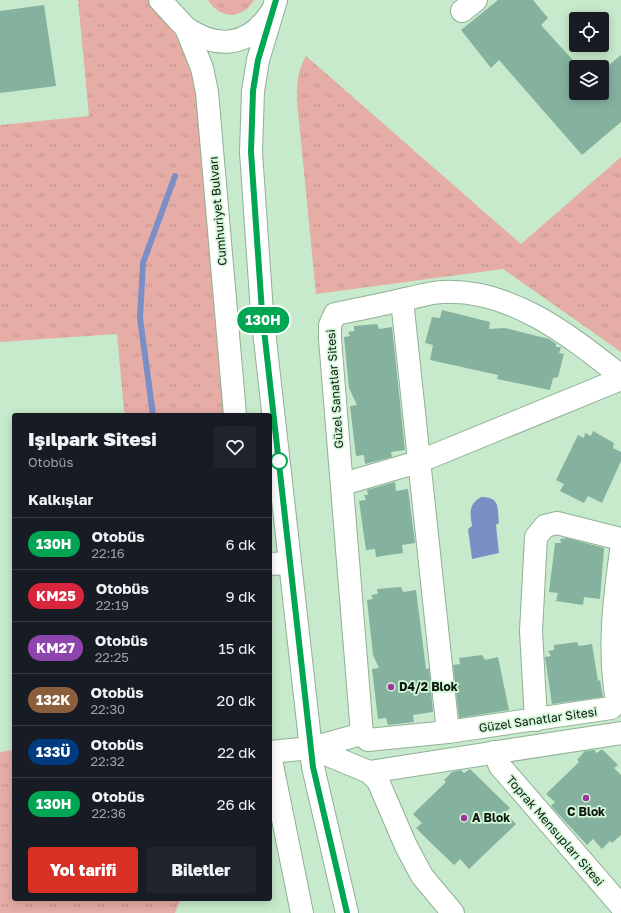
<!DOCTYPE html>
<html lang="tr">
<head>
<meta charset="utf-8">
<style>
  body { margin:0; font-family:"Golos Text",sans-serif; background:#20242c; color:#f1f3f6; height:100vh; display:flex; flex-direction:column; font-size:15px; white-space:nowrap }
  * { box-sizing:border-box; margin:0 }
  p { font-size:13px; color:#9ea1a6 }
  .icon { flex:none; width:22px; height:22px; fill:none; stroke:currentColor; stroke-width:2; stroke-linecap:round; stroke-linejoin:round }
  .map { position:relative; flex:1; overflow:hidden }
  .side { position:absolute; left:12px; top:413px; width:260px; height:488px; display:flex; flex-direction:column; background:#171b24; border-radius:4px; box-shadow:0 2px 10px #0003 }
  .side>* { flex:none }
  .badge { padding:0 8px; border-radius:13px; font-size:14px; line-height:26px }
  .tools { position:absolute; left:569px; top:12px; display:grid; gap:8px }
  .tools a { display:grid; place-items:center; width:40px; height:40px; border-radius:4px; background:#171b24; box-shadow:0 2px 10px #0003; font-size:20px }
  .map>.badge { position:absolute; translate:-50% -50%; box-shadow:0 0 0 2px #fff }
  h2 { padding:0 16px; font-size:15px; line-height:36px }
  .round { display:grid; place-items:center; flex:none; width:42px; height:42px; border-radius:4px; background:#20242c }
  .summary { display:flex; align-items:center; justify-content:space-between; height:68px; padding:0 16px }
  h1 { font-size:19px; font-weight:800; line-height:30px }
  .action { display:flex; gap:8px; margin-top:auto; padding:8px 16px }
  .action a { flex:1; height:46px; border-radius:4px; background:#d93025; color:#fff; font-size:16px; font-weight:800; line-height:46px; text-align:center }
  .action a+a { background:#20242c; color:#f1f3f6 }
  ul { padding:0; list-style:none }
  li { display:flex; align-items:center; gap:12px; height:52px; padding:0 16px; border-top:1px solid #363941 }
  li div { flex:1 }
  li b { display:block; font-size:15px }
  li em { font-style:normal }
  li .badge { min-width:44px; font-weight:700; text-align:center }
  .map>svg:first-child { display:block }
  .grass { fill:url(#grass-tufts) }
  .water { fill:#7b8fc6 }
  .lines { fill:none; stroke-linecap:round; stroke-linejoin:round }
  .stream { stroke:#7b8fc6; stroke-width:6 }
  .building { fill:#85b19f }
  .minor-casing { stroke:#90b094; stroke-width:24 }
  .minor { stroke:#fff; stroke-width:22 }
  .line-casing { stroke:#fff; stroke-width:9 }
  .line { stroke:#00a651; stroke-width:6 }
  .stop-dot { fill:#fff; stroke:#00a651; stroke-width:2 }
  .poi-dot { fill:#9c369a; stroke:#d5f7d9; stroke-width:1.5 }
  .labels { text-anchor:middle; stroke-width:3.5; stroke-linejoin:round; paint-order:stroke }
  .street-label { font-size:12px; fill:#0c180e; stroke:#d5f7d9 }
  .poi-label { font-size:12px; font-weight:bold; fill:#0c180e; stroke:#d5f7d9; text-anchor:start }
</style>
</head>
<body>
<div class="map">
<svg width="621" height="913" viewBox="0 0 621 913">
  <defs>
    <pattern id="grass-tufts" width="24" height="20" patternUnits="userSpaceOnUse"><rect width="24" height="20" fill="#e5ada5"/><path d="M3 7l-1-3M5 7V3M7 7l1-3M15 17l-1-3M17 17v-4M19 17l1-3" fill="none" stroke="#c3948d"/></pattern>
  </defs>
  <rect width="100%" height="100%" fill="#c8eacc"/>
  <g class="grass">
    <polygon points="78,0 150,0 157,7 186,49 197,84 229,415 127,415 124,411 117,334 0,342 0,125 89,116"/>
    <path d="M 208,0 L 254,0 C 243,20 219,19 208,0 Z"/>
    <path d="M 306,56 L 521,244 L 621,157 L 621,352 L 503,269 L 316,294 L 297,101 C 297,85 297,71 306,56 Z"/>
    <polygon points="14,750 14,899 182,899 179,903 175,913 0,913 0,752"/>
  </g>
  <path class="water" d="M 481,497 C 501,497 497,508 499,523 L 496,525 L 499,553 L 472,559 L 468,529 L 472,526 C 470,513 468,505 481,497 Z"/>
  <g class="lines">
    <polyline class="stream" points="153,415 140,318 143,263 175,176"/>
  </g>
  <g class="building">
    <polygon points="498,0 533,0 548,18 541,25 579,67 576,67 576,93 602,93 602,71 621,55 621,122 582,155 499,60 491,68 461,30"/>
    <polygon points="44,5 56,86 0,93 0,11"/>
    <polygon points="442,310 490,322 489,329 505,328 549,339 556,344 556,347 561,347 559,353 564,354 558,377 553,378 550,390 497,379 498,375 430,360 433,345 425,343 432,317 440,318"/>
    <polygon points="377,324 379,329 392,327 405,450 391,452 392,457 365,464 364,455 356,456 350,406 357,405 349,388 344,337 350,336 348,332 354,331 354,326"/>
    <polygon points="593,431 614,443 613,448 621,452 621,461 602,503 588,496 584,503 560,491 564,484 556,480 578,435 584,438 585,433 591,436"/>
    <polygon points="395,482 396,491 408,489 415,543 402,545 403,553 376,557 375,549 366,550 359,501 366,500 364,495 368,495 367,490"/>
    <polygon points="567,538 604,548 600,599 584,597 583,605 556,601 558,593 549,592 555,543 561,543 560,539"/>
    <polygon points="401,587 403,592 416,590 426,669 429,668 433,712 413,715 414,722 388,725 386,718 378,719 372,669 379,668 373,655 367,600 373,599 371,595 378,594 377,589"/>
    <polygon points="577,642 579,646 592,644 598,681 600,680 603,697 552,704 545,657 551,656 548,651 554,650 554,645"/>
    <polygon points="482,655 485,660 498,657 509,710 459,718 453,665 460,664 459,658"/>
    <polygon points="602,749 618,765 614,768 621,775 621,835 612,843 610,841 602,849 593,839 587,845 551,806 555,802 546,794 579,762 577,760 585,751 594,750 597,753"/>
    <polygon points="470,769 510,808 505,813 516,824 469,869 460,859 454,865 429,841 416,828 422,823 413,814 446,782 444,780 452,772 461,770 464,773"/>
  </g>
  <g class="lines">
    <defs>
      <g id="minor">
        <polyline points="160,0 186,28 202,68 207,92 235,415"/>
        <polyline points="276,0 258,60 253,91 251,152 262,313 313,767 347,913"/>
        <polyline points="462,11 476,0"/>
        <path d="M 186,28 C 217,49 248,47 270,14"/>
        <polyline points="402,300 448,732"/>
        <polyline points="343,484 418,462 621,379"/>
        <polyline points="270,564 290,563"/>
        <polyline points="536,720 531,631 536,537 545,526 557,523 621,539"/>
        <path d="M 362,734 L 368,740 L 448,732 L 611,708 L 617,701 C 608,651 614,601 621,551"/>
        <polyline points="311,748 369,772 378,781 406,846 422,876 453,913"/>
        <path d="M 270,752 L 311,748 L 362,734 L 330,339 L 330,325 L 335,314 C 360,309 385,304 410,298 C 421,296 432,292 443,292 C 512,289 570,336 621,376"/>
        <polyline points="494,752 500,766 621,906"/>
        <polyline points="270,755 302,913"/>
        <polyline points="369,772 621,733"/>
      </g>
    </defs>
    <use href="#minor" class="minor-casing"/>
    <use href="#minor" class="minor"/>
  </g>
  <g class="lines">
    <defs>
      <polyline id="line" points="276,0 258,60 253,91 251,152 262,312 313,767 347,913"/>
    </defs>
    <use href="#line" class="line-casing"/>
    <use href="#line" class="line"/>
  </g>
  <circle class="stop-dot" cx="279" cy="461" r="8"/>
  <g class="poi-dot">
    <circle cx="391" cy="687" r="4"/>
    <circle cx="586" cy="798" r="4"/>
    <circle cx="464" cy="818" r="4"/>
  </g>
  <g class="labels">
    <g class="street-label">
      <text transform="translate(218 211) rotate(-95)" y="4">Cumhuriyet Bulvarı</text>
      <text transform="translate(335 389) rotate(-94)" y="4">Güzel Sanatlar Sitesi</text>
      <text transform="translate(538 720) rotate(-8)" y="4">Güzel Sanatlar Sitesi</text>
      <text transform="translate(555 831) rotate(49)" y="4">Toprak Mensupları Sitesi</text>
    </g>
    <g class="poi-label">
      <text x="399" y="691">D4/2 Blok</text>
      <text x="586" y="816" text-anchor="middle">C Blok</text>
      <text x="472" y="822">A Blok</text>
    </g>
  </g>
</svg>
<div class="tools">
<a><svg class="icon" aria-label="locate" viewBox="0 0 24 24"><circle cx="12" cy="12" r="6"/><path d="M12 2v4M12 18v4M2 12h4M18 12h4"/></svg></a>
<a><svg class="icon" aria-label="layers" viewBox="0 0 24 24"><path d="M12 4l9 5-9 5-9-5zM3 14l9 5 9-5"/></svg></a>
</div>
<b class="badge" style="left:263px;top:320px;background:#00a651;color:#fff">130H</b>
<section class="side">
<div class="summary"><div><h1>Işılpark Sitesi</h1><p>Otobüs</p></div><a class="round"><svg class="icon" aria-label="heart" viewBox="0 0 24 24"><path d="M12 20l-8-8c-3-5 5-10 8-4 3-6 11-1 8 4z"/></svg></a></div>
<h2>Kalkışlar</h2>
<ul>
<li><span class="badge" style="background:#00a651;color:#fff">130H</span><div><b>Otobüs</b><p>22:16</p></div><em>6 dk</em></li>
<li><span class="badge" style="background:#d7263d;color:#fff">KM25</span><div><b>Otobüs</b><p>22:19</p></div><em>9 dk</em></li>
<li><span class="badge" style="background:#8e44ad;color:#fff">KM27</span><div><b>Otobüs</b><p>22:25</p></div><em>15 dk</em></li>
<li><span class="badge" style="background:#8b5e3c;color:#fff">132K</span><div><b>Otobüs</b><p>22:30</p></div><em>20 dk</em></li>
<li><span class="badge" style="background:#003b80;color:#fff">133Ü</span><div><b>Otobüs</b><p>22:32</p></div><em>22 dk</em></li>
<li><span class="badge" style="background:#00a651;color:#fff">130H</span><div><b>Otobüs</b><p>22:36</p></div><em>26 dk</em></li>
</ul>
<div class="action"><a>Yol tarifi</a><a>Biletler</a></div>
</section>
</div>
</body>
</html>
